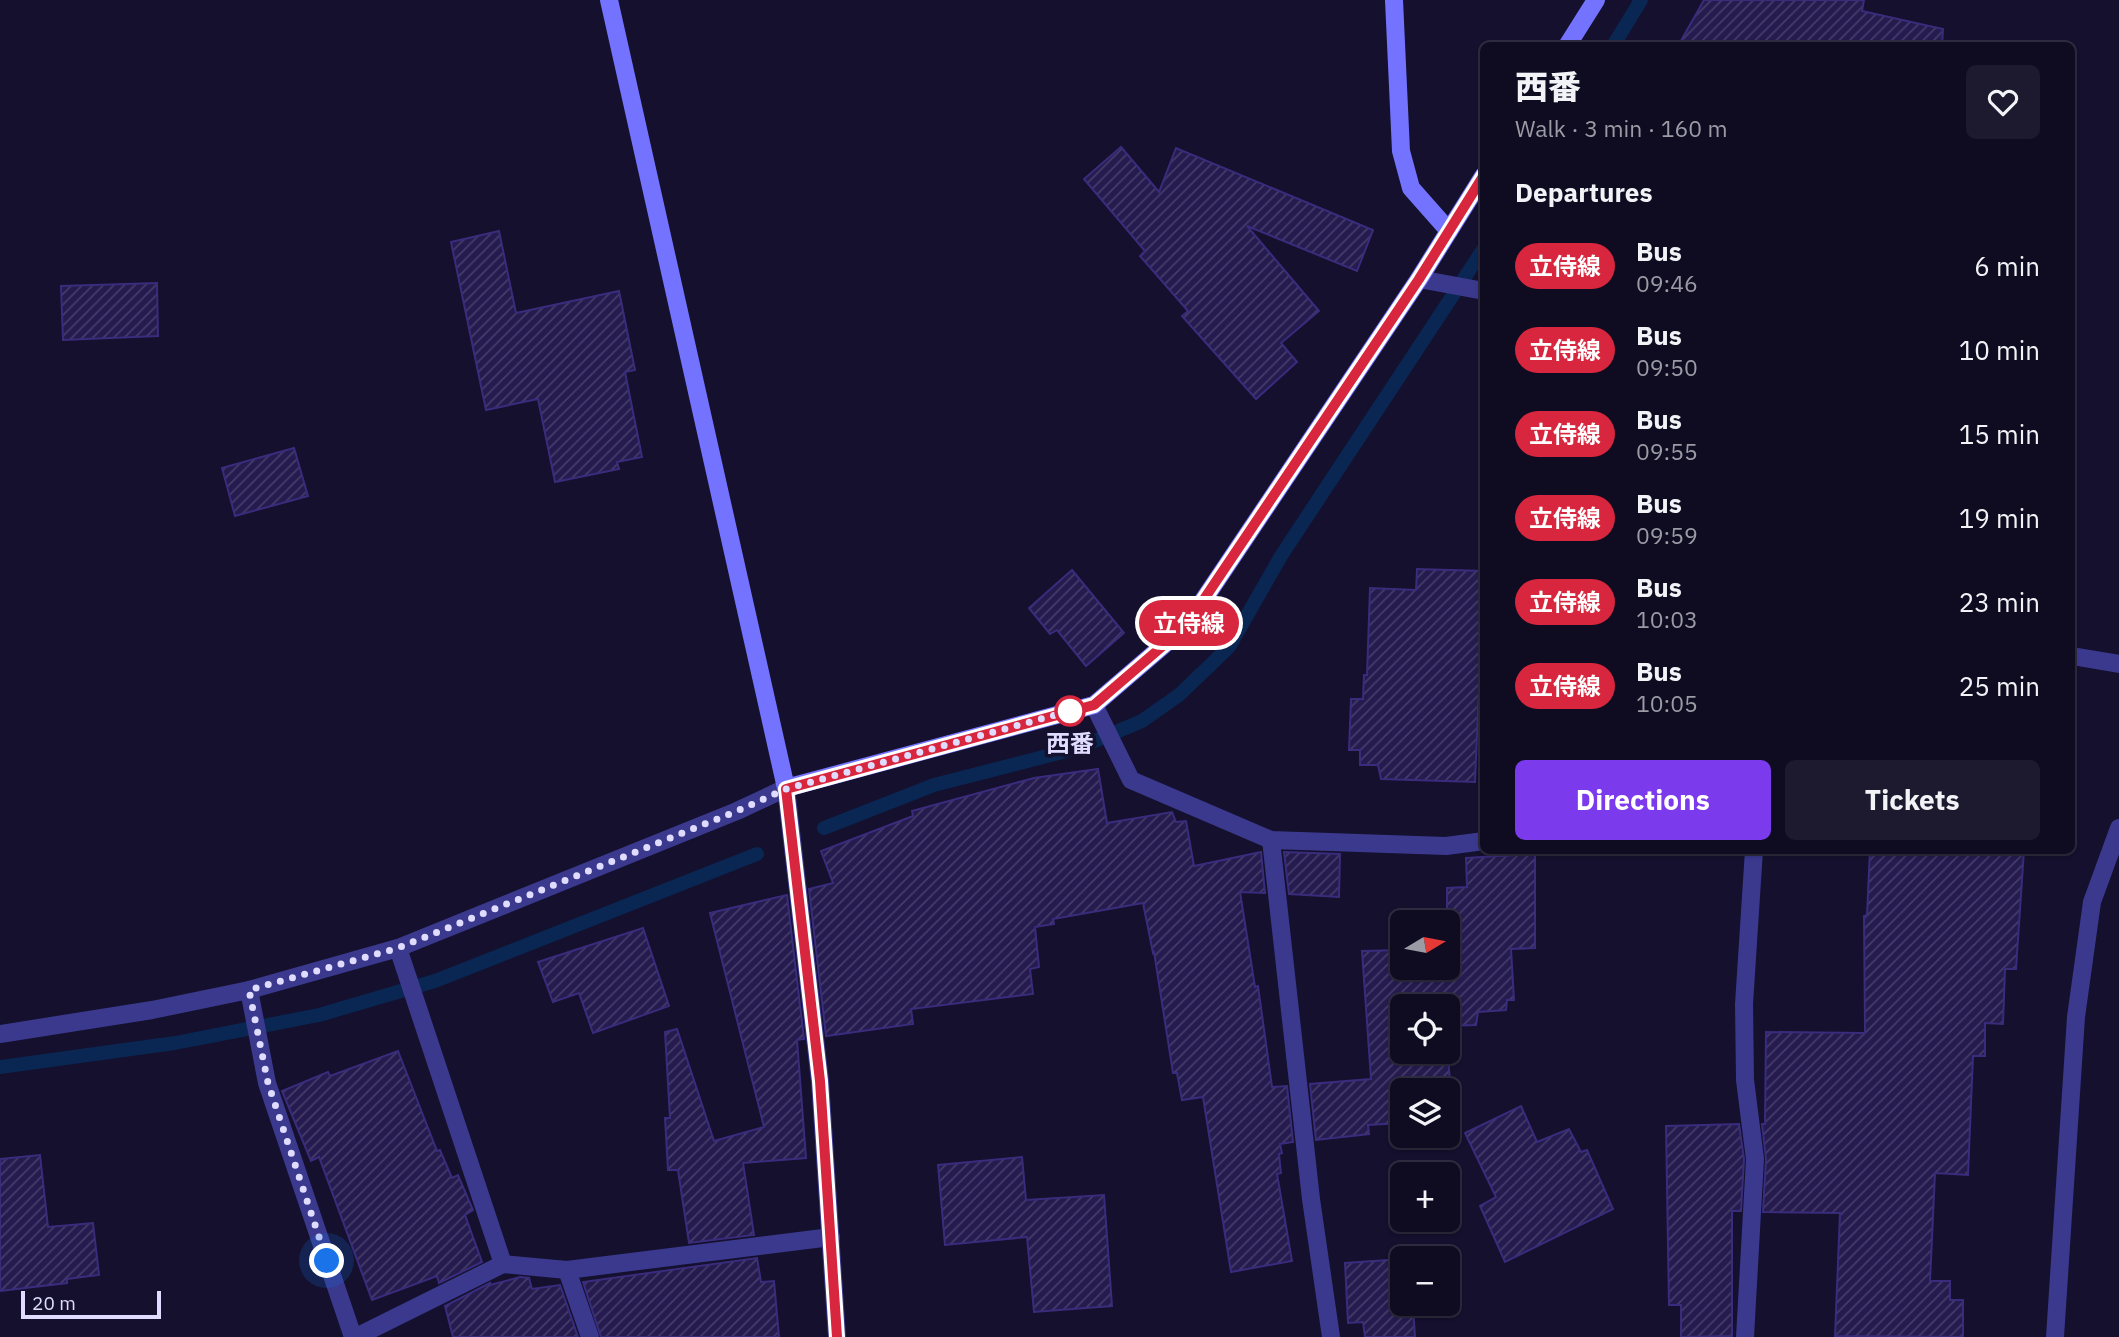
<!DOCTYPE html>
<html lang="en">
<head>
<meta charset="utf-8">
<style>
  body { margin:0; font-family:"IBM Plex Sans","Noto Sans JP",sans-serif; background:#1d1a2f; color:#f1f3f6; height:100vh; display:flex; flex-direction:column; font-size:26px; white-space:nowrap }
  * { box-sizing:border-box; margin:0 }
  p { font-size:23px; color:#9b9ba5 }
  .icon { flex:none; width:38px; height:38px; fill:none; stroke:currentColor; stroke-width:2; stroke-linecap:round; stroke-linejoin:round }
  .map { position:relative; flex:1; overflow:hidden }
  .sheet { position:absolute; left:1480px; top:42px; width:595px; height:812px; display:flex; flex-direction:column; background:#0f0c22; border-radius:10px; box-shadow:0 2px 5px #0004,0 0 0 2px #2f2c40 }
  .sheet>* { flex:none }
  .badge { padding:0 14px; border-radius:23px; font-size:24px; line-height:46px }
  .needle { width:46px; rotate:80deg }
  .controls { position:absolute; left:1390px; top:910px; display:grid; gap:14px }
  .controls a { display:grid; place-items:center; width:70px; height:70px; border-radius:10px; background:#0f0c22; box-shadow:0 2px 5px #0004,0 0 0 2px #2f2c40; font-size:35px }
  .scale { position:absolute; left:21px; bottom:18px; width:140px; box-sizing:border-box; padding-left:7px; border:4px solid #dfdcff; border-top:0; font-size:19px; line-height:24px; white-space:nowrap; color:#dfdcff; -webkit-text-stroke:5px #14102d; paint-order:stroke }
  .you { position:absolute; width:35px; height:35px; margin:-18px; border:5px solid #fff; border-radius:50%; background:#1a73e8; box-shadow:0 0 0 10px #1a73e833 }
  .map>.badge { position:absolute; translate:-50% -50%; box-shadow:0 0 0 4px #fff }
  h2 { padding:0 35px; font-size:26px; line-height:63px }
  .round { display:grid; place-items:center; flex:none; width:74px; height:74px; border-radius:10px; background:#1d1a2f }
  .overview { display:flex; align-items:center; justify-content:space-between; height:119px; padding:0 35px }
  h1 { font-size:33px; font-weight:800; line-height:52px }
  .action { display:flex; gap:14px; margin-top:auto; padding:14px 35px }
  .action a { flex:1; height:80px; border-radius:10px; background:#7c3aed; color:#fff; font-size:28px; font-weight:800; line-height:80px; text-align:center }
  .action a+a { background:#1d1a2f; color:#f1f3f6 }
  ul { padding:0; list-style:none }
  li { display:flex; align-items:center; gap:21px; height:84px; padding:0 35px }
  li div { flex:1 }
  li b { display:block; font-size:26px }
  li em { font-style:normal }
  li .badge { min-width:77px; font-weight:700; text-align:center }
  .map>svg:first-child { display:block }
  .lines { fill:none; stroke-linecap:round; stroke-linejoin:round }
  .stream { stroke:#0a2652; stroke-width:14 }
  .building { fill:url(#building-hatch); stroke:#3a2c7c; stroke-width:2 }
  .lane { stroke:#3a398e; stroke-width:18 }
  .street { stroke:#3a398e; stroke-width:18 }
  .secondary { stroke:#7473ff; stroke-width:18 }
  .line-casing { stroke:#fff; stroke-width:16 }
  .line { stroke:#d7263d; stroke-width:10 }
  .walk { stroke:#dfdcff; stroke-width:7; stroke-dasharray:0 12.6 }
  .stop-dot { fill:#fff; stroke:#d7263d; stroke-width:3.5 }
  .labels { text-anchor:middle; stroke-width:7; stroke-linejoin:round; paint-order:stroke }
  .stop-label { font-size:24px; font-weight:bold; fill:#dfdcff; stroke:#14102d }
</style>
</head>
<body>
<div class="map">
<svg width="2119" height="1337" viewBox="0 0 2119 1337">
  <defs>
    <pattern id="building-hatch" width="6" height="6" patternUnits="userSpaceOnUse" patternTransform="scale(1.75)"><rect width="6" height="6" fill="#251b4f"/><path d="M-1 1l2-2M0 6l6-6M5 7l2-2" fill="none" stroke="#443c69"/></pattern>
  </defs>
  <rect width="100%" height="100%" fill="#14102d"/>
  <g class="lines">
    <g class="stream">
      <polyline points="1613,46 1641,0"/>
      <polyline points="824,828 934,785 1078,748 1142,721 1179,695 1229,647 1281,556 1484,248"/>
      <polyline points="0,1067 175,1043 319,1015 435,981 757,854"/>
    </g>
  </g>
  <g class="building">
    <polygon points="1704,0 1864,0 1862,11 1943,29 1942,46 1678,46"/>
    <polygon points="1121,147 1159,192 1176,148 1373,230 1357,271 1247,226 1319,311 1281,343 1297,362 1256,399 1182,316 1188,311 1140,256 1145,251 1084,179"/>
    <polygon points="499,231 516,313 619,291 635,370 625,372 642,457 617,462 619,469 555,482 538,399 486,410 451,242"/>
    <polygon points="157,283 158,336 63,340 61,286"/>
    <polygon points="294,448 308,496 235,516 222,468"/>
    <polygon points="1417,569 1484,571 1475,782 1381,779 1378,765 1360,765 1360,750 1349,750 1351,699 1363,699 1364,675 1367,675 1370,588 1416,590"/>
    <polygon points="1072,570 1124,633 1086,666 1057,630 1050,634 1029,608"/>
    <polygon points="1098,769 1107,823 1172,812 1176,822 1186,821 1194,866 1261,852 1265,893 1240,892 1255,987 1258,986 1272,1087 1287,1086 1293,1142 1280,1144 1282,1153 1279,1154 1281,1173 1277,1174 1292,1261 1231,1272 1203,1097 1182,1100 1177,1073 1173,1073 1154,952 1153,953 1143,903 1053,919 1054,924 1035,927 1039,967 1030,969 1033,994 911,1009 913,1024 826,1036 809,889 833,883 821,851 913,816 912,811 1034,778"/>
    <polygon points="1870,850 2024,850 2016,969 2005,969 2003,1024 1985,1023 1985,1056 1973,1056 1968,1175 1935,1173 1930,1281 1950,1281 1950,1300 1963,1300 1963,1337 1835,1336 1840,1213 1763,1212 1766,1159 1762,1124 1765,1124 1766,1032 1865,1033 1864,916 1867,915"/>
    <polygon points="1284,852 1340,854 1339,897 1289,894"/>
    <polygon points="1535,854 1535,948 1511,949 1514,1000 1507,1000 1506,1010 1478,1012 1476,1025 1447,1026 1447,1006 1402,1006 1402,1052 1447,1052 1447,1044 1450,1082 1443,1083 1443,1090 1402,1090 1402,1123 1368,1125 1369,1134 1316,1140 1310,1084 1371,1079 1362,951 1402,950 1402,968 1447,968 1447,888 1467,887 1466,858"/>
    <polygon points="787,895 804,1039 797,1040 806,1158 743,1163 754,1235 689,1243 678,1170 668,1170 665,1118 670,1118 665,1032 677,1029 714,1141 764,1127 710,913"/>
    <polygon points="643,928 669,1006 593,1033 579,993 553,1002 538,962"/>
    <polygon points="398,1051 437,1151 440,1150 452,1178 458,1175 473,1210 465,1215 482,1262 439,1283 437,1276 372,1300 319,1157 311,1161 282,1091 328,1072 330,1076"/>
    <polygon points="1521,1106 1537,1142 1569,1129 1581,1152 1587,1150 1613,1209 1505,1262 1480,1206 1496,1197 1465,1133"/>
    <polygon points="1739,1124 1744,1159 1741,1211 1732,1211 1732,1336 1681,1337 1681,1305 1669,1305 1666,1126"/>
    <polygon points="40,1155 48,1227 93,1223 99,1275 67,1279 67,1283 0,1291 0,1159"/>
    <polygon points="1022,1157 1026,1200 1104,1195 1112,1306 1034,1312 1027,1237 945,1245 938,1165"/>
    <polygon points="1454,1256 1456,1285 1447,1290 1447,1258 1407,1258"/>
    <polygon points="757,1258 761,1282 774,1281 779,1337 601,1337 583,1282"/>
    <polygon points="1402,1259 1402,1304 1418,1304 1413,1306 1415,1337 1365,1337 1363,1322 1348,1323 1345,1263"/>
    <polygon points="520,1277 529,1278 532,1289 560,1285 578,1337 453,1337 445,1306 490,1283 490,1285"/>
  </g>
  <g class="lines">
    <g class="lane">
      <polyline points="398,948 503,1264 567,1270 831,1237"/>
      <polyline points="249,990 267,1083 353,1337"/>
      <polyline points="567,1270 590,1337"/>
      <polyline points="356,1337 503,1264"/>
    </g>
    <g class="street">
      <polyline points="1419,279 1484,291"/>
      <polyline points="2072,656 2119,664"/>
      <polyline points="1094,705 1131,780 1271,840 1446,846 1484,841"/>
      <polyline points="1271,840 1311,1199 1331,1337"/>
      <polyline points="0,1034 152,1010 249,990 398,948 737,811 786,788 820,1081 837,1337"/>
      <polyline points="1745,1337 1755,1159 1745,1080 1744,1004 1754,850"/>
      <polyline points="2055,1337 2076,1017 2092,902 2119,828"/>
    </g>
    <g class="secondary">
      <polyline points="609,0 786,788 1094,705 1186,626 1419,279 1484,175"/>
      <polyline points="1394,0 1401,151 1411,188 1449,231"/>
      <polyline points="1567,46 1596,0"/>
    </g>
  </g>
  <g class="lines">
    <defs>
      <polyline id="line" points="837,1337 820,1081 786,789 1094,705 1186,626 1419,279 1484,175"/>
    </defs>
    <use href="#line" class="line-casing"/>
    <use href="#line" class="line"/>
    <polyline class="walk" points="327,1261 268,1083 249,990 398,948 737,811 786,789 1070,711"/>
  </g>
  <circle class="stop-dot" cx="1070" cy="711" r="14"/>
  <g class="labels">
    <g class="stop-label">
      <text x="1070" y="752">西番</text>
    </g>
  </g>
</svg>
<div class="controls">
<a><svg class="needle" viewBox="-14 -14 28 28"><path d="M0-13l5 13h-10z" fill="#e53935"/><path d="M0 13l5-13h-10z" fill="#9b9ba5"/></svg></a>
<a><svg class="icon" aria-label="locate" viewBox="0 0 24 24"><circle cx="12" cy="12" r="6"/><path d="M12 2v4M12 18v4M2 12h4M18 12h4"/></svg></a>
<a><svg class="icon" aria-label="layers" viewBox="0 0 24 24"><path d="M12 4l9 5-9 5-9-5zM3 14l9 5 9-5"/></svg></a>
<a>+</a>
<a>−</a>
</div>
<div class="scale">20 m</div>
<div class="you" style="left:327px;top:1261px"></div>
<b class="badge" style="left:1189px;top:623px;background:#d7263d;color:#fff">立侍線</b>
<section class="sheet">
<div class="overview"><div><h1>西番</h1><p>Walk · 3 min · 160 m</p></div><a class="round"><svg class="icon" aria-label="heart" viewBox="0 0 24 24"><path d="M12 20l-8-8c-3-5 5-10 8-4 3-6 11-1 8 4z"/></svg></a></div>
<h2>Departures</h2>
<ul>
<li><span class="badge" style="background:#d7263d;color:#fff">立侍線</span><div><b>Bus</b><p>09:46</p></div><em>6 min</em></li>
<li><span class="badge" style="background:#d7263d;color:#fff">立侍線</span><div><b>Bus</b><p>09:50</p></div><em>10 min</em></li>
<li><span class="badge" style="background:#d7263d;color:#fff">立侍線</span><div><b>Bus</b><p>09:55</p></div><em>15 min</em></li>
<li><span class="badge" style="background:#d7263d;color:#fff">立侍線</span><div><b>Bus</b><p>09:59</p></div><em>19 min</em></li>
<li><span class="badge" style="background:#d7263d;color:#fff">立侍線</span><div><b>Bus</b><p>10:03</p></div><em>23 min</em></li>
<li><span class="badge" style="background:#d7263d;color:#fff">立侍線</span><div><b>Bus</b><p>10:05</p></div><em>25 min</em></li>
</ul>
<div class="action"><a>Directions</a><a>Tickets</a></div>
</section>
</div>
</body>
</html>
